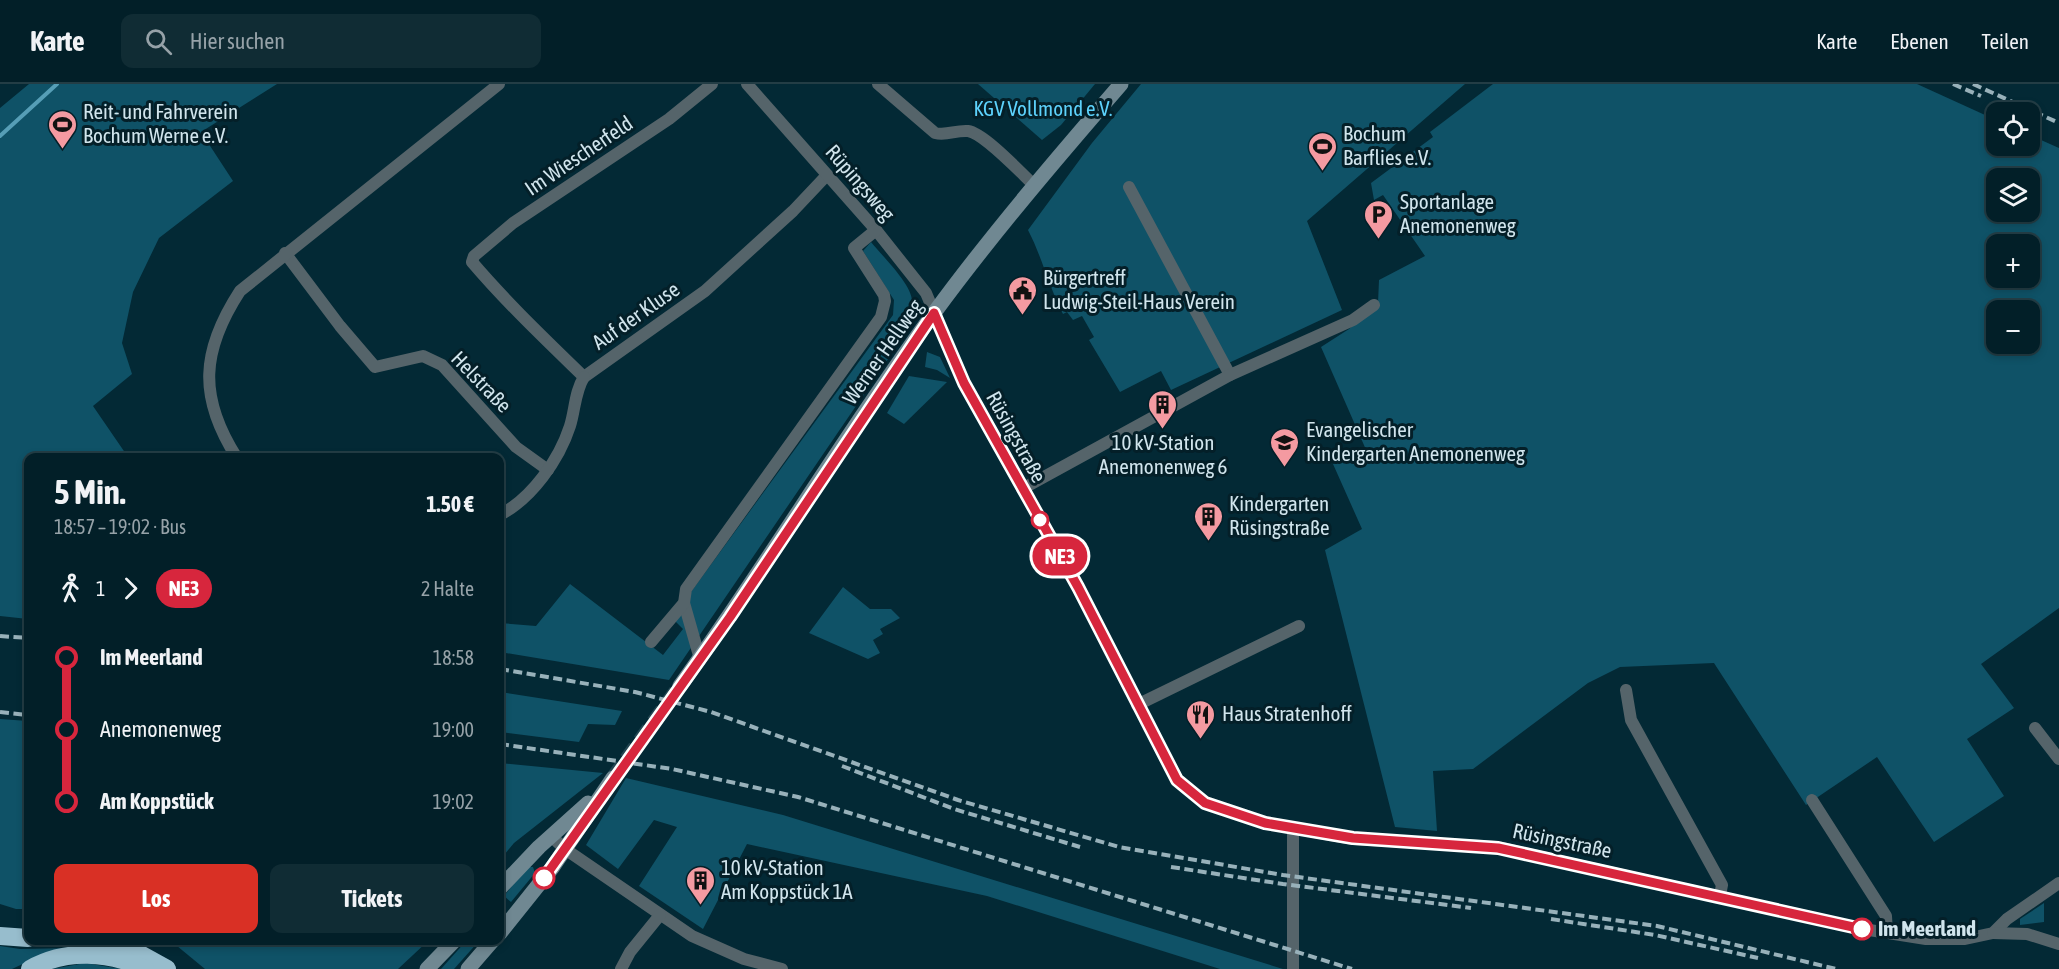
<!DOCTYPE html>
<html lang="de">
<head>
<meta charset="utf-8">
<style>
  body { margin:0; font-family:"Asap Condensed",sans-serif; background:#102c34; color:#f1f3f6; height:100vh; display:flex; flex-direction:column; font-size:22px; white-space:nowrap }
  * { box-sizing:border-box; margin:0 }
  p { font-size:20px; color:#96a2a8 }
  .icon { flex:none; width:33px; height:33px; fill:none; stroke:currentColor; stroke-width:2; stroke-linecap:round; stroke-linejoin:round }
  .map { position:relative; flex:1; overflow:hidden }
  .side { position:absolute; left:24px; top:369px; width:480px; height:492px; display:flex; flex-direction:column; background:#021f28; border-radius:12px; box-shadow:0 3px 9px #0003,0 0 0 2px #233d45 }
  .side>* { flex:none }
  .badge { padding:0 12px; border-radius:20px; font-size:21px; line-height:39px }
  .controls { position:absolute; left:1986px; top:18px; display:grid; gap:12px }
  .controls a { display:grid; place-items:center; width:54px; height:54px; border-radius:12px; background:#021f28; box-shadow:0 3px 9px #0003,0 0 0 2px #233d45; font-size:30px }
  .map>.badge { position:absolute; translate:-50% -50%; box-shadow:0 0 0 3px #fff }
  .legs { display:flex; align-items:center; gap:9px; height:66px; padding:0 30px; font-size:20px }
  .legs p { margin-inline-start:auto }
  .head { display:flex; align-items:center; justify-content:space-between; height:102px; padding:0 30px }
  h1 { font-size:33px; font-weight:700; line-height:45px }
  .primary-button { display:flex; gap:12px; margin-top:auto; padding:12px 30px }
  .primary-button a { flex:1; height:69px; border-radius:12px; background:#d93025; color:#fff; font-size:24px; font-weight:700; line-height:69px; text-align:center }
  .primary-button a+a { background:#102c34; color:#f1f3f6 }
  ul { padding:0 30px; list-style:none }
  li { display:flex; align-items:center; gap:21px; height:72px; font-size:22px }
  li i { display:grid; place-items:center; width:9px; height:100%; margin:0 8px; background:currentColor }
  li i::after { content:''; width:15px; height:15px; margin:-8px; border:4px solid; border-radius:50%; background:#021f28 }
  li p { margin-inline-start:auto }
  li:first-child i { background:linear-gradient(#0000 50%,currentColor 0) }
  li:last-child i { background:linear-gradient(currentColor 50%,#0000 0) }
  header { display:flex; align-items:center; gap:36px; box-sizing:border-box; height:84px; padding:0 30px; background:#021f28; border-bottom:2px solid #233d45 }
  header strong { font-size:28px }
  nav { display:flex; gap:33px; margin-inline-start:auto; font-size:21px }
  .search { width:420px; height:54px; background:#102c34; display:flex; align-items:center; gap:15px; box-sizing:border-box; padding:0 21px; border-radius:12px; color:#96a2a8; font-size:22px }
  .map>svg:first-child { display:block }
  .green { fill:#0f5267; fill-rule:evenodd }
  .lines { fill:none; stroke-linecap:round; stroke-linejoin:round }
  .stream { stroke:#569eb6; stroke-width:4 }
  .secondary-tunnel { stroke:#224551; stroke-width:15; stroke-dasharray:15 8; stroke-linecap:butt }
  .minor { stroke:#55646a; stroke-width:12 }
  .secondary { stroke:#708892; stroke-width:15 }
  .motorway { stroke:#97bdcd; stroke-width:18 }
  .rail { stroke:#98b1ba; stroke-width:4; stroke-dasharray:9 4.5; stroke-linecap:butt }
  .line-1-casing { stroke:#fff; stroke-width:14 }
  .line-1 { stroke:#d7263d; stroke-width:9 }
  .stop-1-dot { fill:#fff; stroke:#d7263d; stroke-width:3 }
  .labels { text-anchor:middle; stroke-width:6; stroke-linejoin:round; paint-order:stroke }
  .park-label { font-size:21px; fill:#5dd2fc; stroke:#041f28 }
  .poi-label { font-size:21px; fill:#d1e5ed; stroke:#041f28; text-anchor:start }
  .street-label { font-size:21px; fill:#d1e5ed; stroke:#041f28 }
  .stop-label { font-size:21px; font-weight:bold; fill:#d1e5ed; stroke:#041f28; text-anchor:start }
</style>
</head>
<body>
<header>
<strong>Karte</strong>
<div class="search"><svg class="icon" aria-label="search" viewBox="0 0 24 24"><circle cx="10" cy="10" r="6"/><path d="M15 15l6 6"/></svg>Hier suchen</div>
<nav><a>Karte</a><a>Ebenen</a><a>Teilen</a></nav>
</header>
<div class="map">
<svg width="2059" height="885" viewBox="0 0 2059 885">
  <rect width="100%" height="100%" fill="#032935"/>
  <g class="green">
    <polygon points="29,0 277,0 201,48 233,97 159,154 133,208 122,259 132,290 93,322 128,373 28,374 28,535 0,532 0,24"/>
    <polygon points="978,0 1095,0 1061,41 1042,56"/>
    <path d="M 1141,0 L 1465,0 L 1307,137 L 1342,226 L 1171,306 L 1161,287 L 1120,308 L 1089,256 L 1094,253 L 1082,232 L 1073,236 L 1067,228 L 1063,230 C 1049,203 1042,173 1028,146 L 1092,59 Z"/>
    <path d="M 1493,0 L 1917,0 L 1996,36 L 1996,62 L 2030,62 L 2030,51 L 2059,64 L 2059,524 L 1981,580 L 2014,624 L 1967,655 L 2004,712 L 1934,758 L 1877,673 L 1806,721 L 1714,579 L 1620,583 L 1588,599 L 1473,685 L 1433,687 L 1437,747 L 1395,743 L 1325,466 L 1362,445 L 1333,380 L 1367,368 L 1321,263 L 1349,245 L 1378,219 L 1379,196 L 1425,172 L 1383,111 L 1374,116 L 1371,99 L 1433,53 L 1430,48 ZM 1996,94 L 2030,94 L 2030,128 L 1996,128 ZM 1996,160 L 2030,160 L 2030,194 L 1996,194 ZM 1996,226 L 2030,226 L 2030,260 L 1996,260 Z"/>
    <path d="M 871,158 C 882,172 914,202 912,219 C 912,231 902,243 896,253 L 901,256 L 669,596 L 500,568 L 500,539 L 536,542 L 570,500 L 663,571 L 683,545 L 675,537 L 688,512 L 893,231 L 894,216 L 863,167 Z"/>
    <polygon points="927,268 940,273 950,294 937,286 925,283"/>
    <polygon points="909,292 947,298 904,340 887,329"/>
    <polygon points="843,503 870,525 891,525 900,534 880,545 883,550 873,556 880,569 868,575 809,549"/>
    <polygon points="500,608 622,627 615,641 588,640 579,658 500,648"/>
    <polygon points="0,635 28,637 28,825 16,825 0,820"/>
    <polygon points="500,679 603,689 514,759 500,776"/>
    <polygon points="626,694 783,731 1283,885 1220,885 987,812 747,760 703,845 639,802 677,743 654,736 618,785 586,761"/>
    <polygon points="527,783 533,783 535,789 511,818 504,812"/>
    <polygon points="2044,819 2044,838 2020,841 2020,835"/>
    <polygon points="171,857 428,857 398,885 205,885"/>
    <polygon points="466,857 479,857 454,885 441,885"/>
    <polygon points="0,862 20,865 72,864 44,870 12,885 0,885"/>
    <polygon points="85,879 122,885 52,885"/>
  </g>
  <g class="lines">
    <polyline class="stream" points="0,52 57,0"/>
    <polyline class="secondary-tunnel" points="613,694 680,602"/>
    <g class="minor">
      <path d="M 712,0 L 669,35 L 513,139 L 474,172 L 472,178 C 507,219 545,255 584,293 L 705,207 L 793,127 L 827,91"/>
      <polyline points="747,0 876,146 926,209 964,299 1078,503 1177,696 1205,719 1265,739 1353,755 1498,763 1863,845 1926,855 1965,855 1993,849 2007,835 2059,799"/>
      <path d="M 878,0 L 935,49 C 947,52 955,46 968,47 C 984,49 1022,90 1035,102"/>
      <polyline points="1129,103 1230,291"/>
      <polyline points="285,169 340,242 375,283 423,272 442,281 516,363 548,386"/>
      <path d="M 237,374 C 198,313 201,267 240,207 L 499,0"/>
      <polyline points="1022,405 1230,291 1353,236 1374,221"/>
      <path d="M 500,431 C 532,414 559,376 570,342 C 575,326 575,307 584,293"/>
      <polyline points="684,519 700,575"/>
      <polyline points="651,558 684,519 686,505 881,233 885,217 884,211 854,164 876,146"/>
      <polyline points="1626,606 1631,636 1722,801 1720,811"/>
      <polyline points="1137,621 1299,542"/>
      <polyline points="2035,644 2059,675"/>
      <polyline points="1812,716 1886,832 1887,849"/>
      <polyline points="1293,745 1293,885"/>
      <polyline points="551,752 565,765 692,852 744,875 782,885"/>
      <polyline points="1993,849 2027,850 2059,860"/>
      <polyline points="621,885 630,868 660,831"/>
    </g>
    <g class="secondary">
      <path d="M 680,602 C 768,480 845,350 934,229 C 992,150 1057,74 1121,0"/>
      <polyline points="500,804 539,763 588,719"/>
      <polyline points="500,849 552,784 613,694"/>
      <polyline points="427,885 455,856"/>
      <polyline points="468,885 493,856"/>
    </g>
    <g class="motorway">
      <polyline points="0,852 28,854"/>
      <polyline points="104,856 129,864 167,885"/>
      <path d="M 30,885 C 65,865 109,867 145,885"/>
    </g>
    <g class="rail">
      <polyline points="1953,0 1981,12"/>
      <polyline points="1973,0 2059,39"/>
      <polyline points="0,552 28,554"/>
      <polyline points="500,585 635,608 711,628 958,716 1119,763 1283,791 1657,842 1836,885"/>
      <polyline points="0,628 28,631"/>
      <polyline points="500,660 672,685 798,713 1352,885"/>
      <polyline points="842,682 954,725 1080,763"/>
      <polyline points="1171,783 1283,800 1471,824"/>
      <polyline points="1551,835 1655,851 1758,874"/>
    </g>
  </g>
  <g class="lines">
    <defs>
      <polyline id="line-1" points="544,794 730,533 934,229 964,299 1078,503 1177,696 1205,719 1265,739 1353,754 1498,764 1862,845"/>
    </defs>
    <use href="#line-1" class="line-1-casing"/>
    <use href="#line-1" class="line-1"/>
  </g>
  <defs>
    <symbol id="stadium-pin" viewBox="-11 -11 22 30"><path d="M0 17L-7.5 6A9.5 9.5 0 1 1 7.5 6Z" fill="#f49aa1" stroke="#041f28"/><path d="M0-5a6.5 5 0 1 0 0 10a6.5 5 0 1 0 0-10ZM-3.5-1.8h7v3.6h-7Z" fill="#111"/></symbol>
    <symbol id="parking-pin" viewBox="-11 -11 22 30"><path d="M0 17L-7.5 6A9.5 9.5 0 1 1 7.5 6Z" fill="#f49aa1" stroke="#041f28"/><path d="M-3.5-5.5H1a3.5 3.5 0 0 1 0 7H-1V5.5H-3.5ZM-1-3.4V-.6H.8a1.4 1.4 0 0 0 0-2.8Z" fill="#111"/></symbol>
    <symbol id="civic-pin" viewBox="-11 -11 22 30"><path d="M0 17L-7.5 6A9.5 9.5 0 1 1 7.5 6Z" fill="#f49aa1" stroke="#041f28"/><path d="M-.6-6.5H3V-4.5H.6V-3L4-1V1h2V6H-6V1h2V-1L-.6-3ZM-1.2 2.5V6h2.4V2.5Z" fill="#111"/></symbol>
    <symbol id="building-pin" viewBox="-11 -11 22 30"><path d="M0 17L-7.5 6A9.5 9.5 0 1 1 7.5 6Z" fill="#f49aa1" stroke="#041f28"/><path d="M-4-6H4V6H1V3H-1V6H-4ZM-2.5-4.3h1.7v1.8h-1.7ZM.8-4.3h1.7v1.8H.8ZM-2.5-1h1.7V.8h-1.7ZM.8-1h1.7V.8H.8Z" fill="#111"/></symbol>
    <symbol id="school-pin" viewBox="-11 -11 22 30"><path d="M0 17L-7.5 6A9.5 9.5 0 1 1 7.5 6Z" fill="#f49aa1" stroke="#041f28"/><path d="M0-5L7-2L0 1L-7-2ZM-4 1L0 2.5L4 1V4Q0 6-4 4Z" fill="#111"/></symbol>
    <symbol id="restaurant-pin" viewBox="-11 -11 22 30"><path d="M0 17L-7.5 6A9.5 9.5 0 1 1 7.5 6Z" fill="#f49aa1" stroke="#041f28"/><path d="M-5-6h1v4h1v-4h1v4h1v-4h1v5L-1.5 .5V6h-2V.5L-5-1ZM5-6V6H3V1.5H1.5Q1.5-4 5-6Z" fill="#111"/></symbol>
  </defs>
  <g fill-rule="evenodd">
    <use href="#stadium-pin" x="46" y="24" width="33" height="45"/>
    <use href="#stadium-pin" x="1306" y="46" width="33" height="45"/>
    <use href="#parking-pin" x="1362" y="114" width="33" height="45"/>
    <use href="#civic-pin" x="1006" y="190" width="33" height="45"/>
    <use href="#building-pin" x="1146" y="304" width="33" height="45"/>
    <use href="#school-pin" x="1268" y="342" width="33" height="45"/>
    <use href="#building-pin" x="1192" y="416" width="33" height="45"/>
    <use href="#restaurant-pin" x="1184" y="614" width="33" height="45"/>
    <use href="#building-pin" x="684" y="780" width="33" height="45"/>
  </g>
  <g class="stop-1-dot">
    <circle cx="1040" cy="436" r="8"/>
    <circle cx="544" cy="794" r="10"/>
    <circle cx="1862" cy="845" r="10"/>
  </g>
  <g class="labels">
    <g class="park-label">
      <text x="1043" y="32">KGV Vollmond e.V.</text>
    </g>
    <g class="poi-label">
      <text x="83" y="35">Reit- und Fahrverein<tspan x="83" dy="24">Bochum Werne e.V.</tspan></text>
      <text x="1343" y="57">Bochum<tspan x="1343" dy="24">Barflies e.V.</tspan></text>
      <text x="1400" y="125">Sportanlage<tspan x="1400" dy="24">Anemonenweg</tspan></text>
      <text x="1043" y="201">Bürgertreff<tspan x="1043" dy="24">Ludwig-Steil-Haus Verein</tspan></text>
      <text x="1306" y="353">Evangelischer<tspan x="1306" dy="24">Kindergarten Anemonenweg</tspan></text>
      <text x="1163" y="366" text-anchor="middle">10 kV-Station<tspan x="1163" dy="24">Anemonenweg 6</tspan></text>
      <text x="1229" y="427">Kindergarten<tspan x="1229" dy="24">Rüsingstraße</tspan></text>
      <text x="1222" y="637">Haus Stratenhoff</text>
      <text x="721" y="791">10 kV-Station<tspan x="721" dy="24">Am Koppstück 1A</tspan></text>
    </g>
    <g class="street-label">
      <text transform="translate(579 72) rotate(-34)" y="7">Im Wiescherfeld</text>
      <text transform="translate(860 99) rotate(49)" y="7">Rüpingsweg</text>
      <text transform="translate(636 232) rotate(-35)" y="7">Auf der Kluse</text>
      <text transform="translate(883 268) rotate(-55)" y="7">Werner Hellweg</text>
      <text transform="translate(481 298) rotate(46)" y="7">Helstraße</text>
      <text transform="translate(1016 353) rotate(61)" y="7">Rüsingstraße</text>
      <text transform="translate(1562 757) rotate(12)" y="7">Rüsingstraße</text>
    </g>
    <g class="stop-label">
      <text x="1878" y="852">Im Meerland</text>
    </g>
  </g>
</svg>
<div class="controls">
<a><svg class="icon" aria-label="locate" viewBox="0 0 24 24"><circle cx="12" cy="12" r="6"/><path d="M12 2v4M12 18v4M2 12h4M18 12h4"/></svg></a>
<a><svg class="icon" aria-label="layers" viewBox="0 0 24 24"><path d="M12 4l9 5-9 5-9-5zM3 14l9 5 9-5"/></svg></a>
<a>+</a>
<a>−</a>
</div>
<b class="badge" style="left:1060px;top:472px;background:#d7263d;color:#fff">NE3</b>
<section class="side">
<div class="head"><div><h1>5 Min.</h1><p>18:57 – 19:02 · Bus</p></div><b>1.50 €</b></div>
<div class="legs"><svg class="icon" aria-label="walk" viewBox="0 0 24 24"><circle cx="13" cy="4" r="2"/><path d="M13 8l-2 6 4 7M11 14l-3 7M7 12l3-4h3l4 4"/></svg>1<svg class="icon" aria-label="forward" viewBox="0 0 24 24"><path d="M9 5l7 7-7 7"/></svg><b class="badge" style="background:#d7263d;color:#fff">NE3</b><p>2 Halte</p></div>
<ul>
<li><i style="color:#d7263d"></i><b>Im Meerland</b><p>18:58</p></li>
<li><i style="color:#d7263d"></i><span>Anemonenweg</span><p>19:00</p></li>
<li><i style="color:#d7263d"></i><b>Am Koppstück</b><p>19:02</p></li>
</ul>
<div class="primary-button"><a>Los</a><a>Tickets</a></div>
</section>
</div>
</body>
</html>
